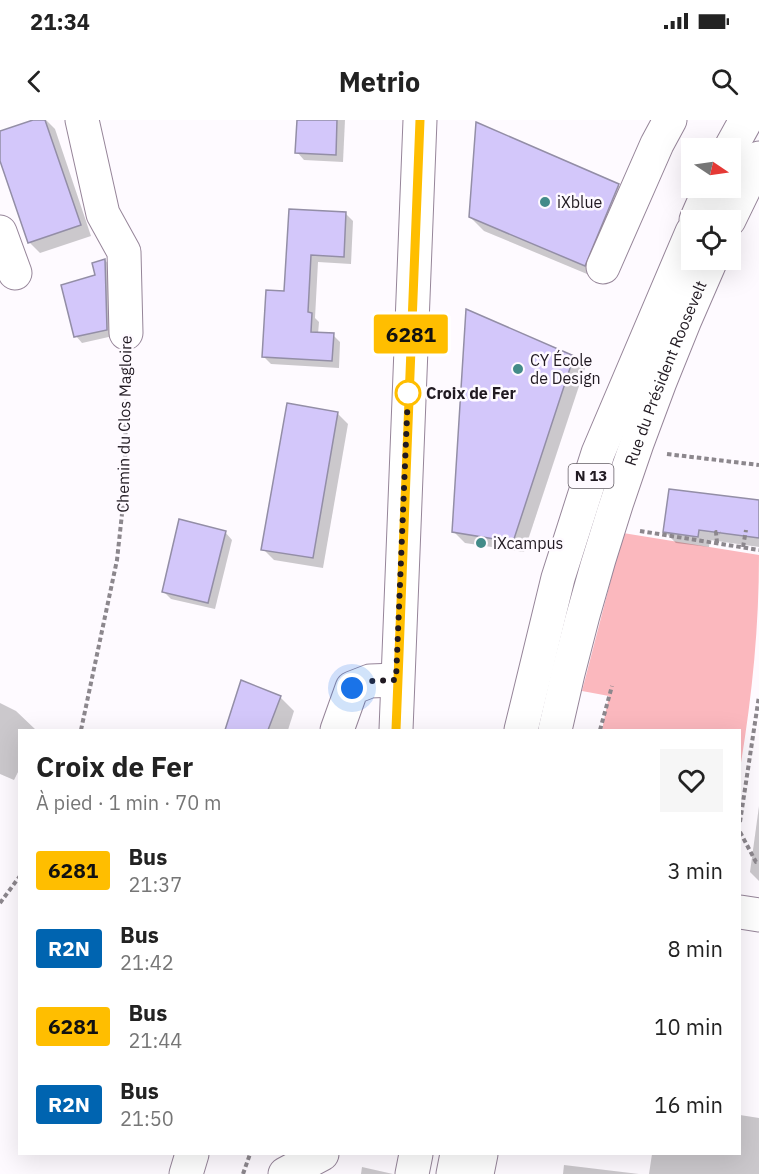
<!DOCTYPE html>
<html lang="fr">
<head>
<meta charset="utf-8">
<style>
  body { margin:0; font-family:"IBM Plex Sans",sans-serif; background:#f6f6f6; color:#222; height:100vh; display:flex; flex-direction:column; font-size:22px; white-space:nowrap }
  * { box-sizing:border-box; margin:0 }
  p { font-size:20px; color:#767676 }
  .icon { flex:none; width:33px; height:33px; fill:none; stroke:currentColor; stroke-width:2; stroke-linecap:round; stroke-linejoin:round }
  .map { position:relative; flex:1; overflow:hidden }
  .drawer { position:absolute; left:18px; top:609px; width:723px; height:426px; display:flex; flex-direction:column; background:#fff; border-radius:0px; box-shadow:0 6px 24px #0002 }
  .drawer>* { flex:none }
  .badge { padding:0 12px; border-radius:4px; font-size:21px; line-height:39px }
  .needle { width:39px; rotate:103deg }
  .fabs { position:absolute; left:681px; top:18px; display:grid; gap:12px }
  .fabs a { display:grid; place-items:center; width:60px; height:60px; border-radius:0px; background:#fff; box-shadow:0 6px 24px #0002; font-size:30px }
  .you { position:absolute; width:30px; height:30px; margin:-15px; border:4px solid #fff; border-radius:50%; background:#1a73e8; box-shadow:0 0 0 9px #1a73e833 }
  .map>.badge { position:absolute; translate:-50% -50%; box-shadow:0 0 0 3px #fff }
  .round { display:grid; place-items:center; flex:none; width:63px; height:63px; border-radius:0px; background:#f6f6f6 }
  .summary { display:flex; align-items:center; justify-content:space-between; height:102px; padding:0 18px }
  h1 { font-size:28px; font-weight:800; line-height:45px }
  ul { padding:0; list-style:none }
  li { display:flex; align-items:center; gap:18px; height:78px; padding:0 18px }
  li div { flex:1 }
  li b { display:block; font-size:22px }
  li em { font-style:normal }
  li .badge { min-width:66px; font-weight:700; text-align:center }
  .status { display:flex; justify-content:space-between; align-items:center; height:42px; padding:0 30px; background:#fff; direction:ltr }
  .status svg { height:16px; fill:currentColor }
  header { display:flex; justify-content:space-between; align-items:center; height:78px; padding:0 18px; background:#fff; font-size:27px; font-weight:800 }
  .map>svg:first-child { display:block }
  .green { fill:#fbb8be }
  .shadow { fill:#0003 }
  .building { fill:#d3c7fa; stroke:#938ea6; stroke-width:1.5 }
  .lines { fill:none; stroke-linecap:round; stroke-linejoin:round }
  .minor-casing { stroke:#968599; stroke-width:35 }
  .major-casing { stroke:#968599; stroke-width:35 }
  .path { stroke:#8c878d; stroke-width:4; stroke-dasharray:4.5 3; stroke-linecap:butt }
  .minor { stroke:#fff; stroke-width:33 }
  .major { stroke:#fff; stroke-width:33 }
  .line-casing { stroke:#fff; stroke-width:14 }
  .line { stroke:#ffbe00; stroke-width:9 }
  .walk { stroke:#211a22; stroke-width:6; stroke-dasharray:0 10.8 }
  .poi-dot { fill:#438b89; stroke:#fefaff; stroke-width:2 }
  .stop-dot { fill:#fff; stroke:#ffbe00; stroke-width:3 }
  .labels { text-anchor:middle; stroke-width:5; stroke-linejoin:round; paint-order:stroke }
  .shield { fill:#fefaff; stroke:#635d64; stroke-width:1.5 }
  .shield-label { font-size:15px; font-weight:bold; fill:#211a22 }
  .poi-label { font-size:16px; fill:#211a22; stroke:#fefaff; text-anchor:start }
  .street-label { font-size:16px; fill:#211a22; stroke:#fefaff }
  .stop-label { font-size:16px; font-weight:bold; fill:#211a22; stroke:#fefaff; text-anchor:start }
</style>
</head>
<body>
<div class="status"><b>21:34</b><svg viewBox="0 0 49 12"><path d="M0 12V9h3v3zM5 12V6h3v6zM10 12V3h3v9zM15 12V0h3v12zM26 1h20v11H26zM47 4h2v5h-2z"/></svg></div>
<header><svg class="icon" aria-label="back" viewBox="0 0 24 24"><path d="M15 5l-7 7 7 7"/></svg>Metrio<svg class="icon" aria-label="search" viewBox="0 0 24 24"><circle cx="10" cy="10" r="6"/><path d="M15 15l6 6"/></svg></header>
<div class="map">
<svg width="759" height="1054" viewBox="0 0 759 1054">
  <rect width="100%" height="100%" fill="#fefaff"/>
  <path class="green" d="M 623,413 L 759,435 C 759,508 752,577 740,649 L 740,610 L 602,610 L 609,576 L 582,571 Z"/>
  <g class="shadow">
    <polygon points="38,0 46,0 55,9 91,116 40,133 29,122 0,36 0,13"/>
    <polygon points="298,0 345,0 343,42 304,40 297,32"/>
    <polygon points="618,65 632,79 599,159 484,111 470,97"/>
    <polygon points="290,90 345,93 353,101 351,144 318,142 315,198 319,202 318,214 333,215 340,222 339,248 271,244 263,236 286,172"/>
    <polygon points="105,140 111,147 113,216 82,223 76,216"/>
    <polygon points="573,237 585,248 524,432 465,423 454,412"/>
    <polygon points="337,293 348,304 323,448 274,440 263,429"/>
    <polygon points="759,382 759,427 710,420 709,427 676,423 665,412"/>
    <polygon points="225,412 232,420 215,489 171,479 163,471"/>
    <polygon points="241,562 280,577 294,591 288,610 227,610"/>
    <polygon points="0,583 16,591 36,610 20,610 20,648 14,660 0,654"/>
    <polygon points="759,686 759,761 750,752"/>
    <polygon points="740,995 759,998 759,1054 649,1054 652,1034 740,1034"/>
    <polygon points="564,1045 639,1054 563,1054"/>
    <polygon points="362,1047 393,1054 361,1054"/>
  </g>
  <g class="building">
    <polygon points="33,0 45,0 81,105 28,123 0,41 0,11"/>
    <polygon points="297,0 337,0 336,35 295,33"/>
    <polygon points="476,2 619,64 585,146 469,97"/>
    <polygon points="289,89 346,92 344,137 311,135 308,192 312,193 311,212 334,213 332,241 262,237 266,170 284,171"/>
    <polygon points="105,139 107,210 74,217 61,165 95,155 92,143"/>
    <polygon points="466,189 574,236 513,422 452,412"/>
    <polygon points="287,283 338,292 313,438 261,430"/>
    <polygon points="669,369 759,380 759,418 699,410 698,417 663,412"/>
    <polygon points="179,399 226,411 208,483 162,472"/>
    <polygon points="241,560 281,576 268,610 225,610"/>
  </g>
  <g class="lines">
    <defs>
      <g id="minor">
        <polyline points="82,0 103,94 124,132 126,213"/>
        <polyline points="0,112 15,153"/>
        <polyline points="603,147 657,24 670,0"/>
        <polyline points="337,610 352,568 370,561 396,560"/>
        <polyline points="396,610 420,0"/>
        <polyline points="740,792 759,795"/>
        <polyline points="186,1054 192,1034"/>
        <polyline points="285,1054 322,1034"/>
      </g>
      <g id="major">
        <polyline points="730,29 746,0"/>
        <polyline points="696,100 710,68"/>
        <polyline points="729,100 759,38"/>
        <polyline points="521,610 558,458 598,333 692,112"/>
        <path id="s1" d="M 555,610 C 590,448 643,291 711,140"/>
        <polyline points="412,1054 416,1034"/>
        <polyline points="453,1054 457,1034"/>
        <polyline points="477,1054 481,1034"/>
      </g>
    </defs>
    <use href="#minor" class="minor-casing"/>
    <use href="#major" class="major-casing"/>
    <g class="path">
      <polyline points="667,334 759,345"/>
      <polyline points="640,411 759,430"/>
      <polyline points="717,423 716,412 720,413"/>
      <polyline points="743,427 746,410"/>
      <polyline points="81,610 117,440 125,366 126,244"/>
      <polyline points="600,610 612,566"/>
      <polyline points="740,702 759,576"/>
      <polyline points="740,712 756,742 759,742"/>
      <polyline points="0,783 20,756"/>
      <polyline points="243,1054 250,1034"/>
    </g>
    <use href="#minor" class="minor"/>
    <use href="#major" class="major"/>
  </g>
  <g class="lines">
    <defs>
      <polyline id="line" points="396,610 420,0"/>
    </defs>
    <use href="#line" class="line-casing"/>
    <use href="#line" class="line"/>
    <polyline class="walk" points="352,568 370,561 396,560 408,273"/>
  </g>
  <g class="poi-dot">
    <circle cx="545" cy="82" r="6"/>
    <circle cx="518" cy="249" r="6"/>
    <circle cx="481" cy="423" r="6"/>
  </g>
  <circle class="stop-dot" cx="408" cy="273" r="12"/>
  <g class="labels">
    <rect class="shield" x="568.5" y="344" width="45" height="24" rx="4.5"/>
    <g class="shield-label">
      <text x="591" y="361">N 13</text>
    </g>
    <g class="poi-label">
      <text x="557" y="88">iXblue</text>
      <text x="530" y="246">CY École<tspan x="530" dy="18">de Design</tspan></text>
      <text x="493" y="429">iXcampus</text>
    </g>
    <g class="street-label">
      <text dy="6" stroke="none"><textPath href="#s1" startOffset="374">Rue du Président Roosevelt</textPath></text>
      <text transform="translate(124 304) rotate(-89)" y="6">Chemin du Clos Magloire</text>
    </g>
    <g class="stop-label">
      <text x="426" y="279">Croix de Fer</text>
    </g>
  </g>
</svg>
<div class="fabs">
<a><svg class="needle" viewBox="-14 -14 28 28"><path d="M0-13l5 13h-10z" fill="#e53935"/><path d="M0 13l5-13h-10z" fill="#767676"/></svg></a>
<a><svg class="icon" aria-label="locate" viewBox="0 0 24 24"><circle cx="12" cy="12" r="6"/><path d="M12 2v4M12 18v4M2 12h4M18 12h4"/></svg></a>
</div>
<div class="you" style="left:352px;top:568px"></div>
<b class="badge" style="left:411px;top:214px;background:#ffbe00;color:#111">6281</b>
<section class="drawer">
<div class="summary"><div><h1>Croix de Fer</h1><p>À pied · 1 min · 70 m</p></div><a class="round"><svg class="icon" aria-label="heart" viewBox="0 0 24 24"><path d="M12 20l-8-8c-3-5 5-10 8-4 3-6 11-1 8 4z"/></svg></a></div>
<ul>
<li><span class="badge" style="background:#ffbe00;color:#111">6281</span><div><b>Bus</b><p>21:37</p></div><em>3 min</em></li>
<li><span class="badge" style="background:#0064b0;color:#fff">R2N</span><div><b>Bus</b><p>21:42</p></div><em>8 min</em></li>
<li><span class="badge" style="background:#ffbe00;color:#111">6281</span><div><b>Bus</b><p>21:44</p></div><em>10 min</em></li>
<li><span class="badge" style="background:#0064b0;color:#fff">R2N</span><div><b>Bus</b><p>21:50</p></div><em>16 min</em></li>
</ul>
</section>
</div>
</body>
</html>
